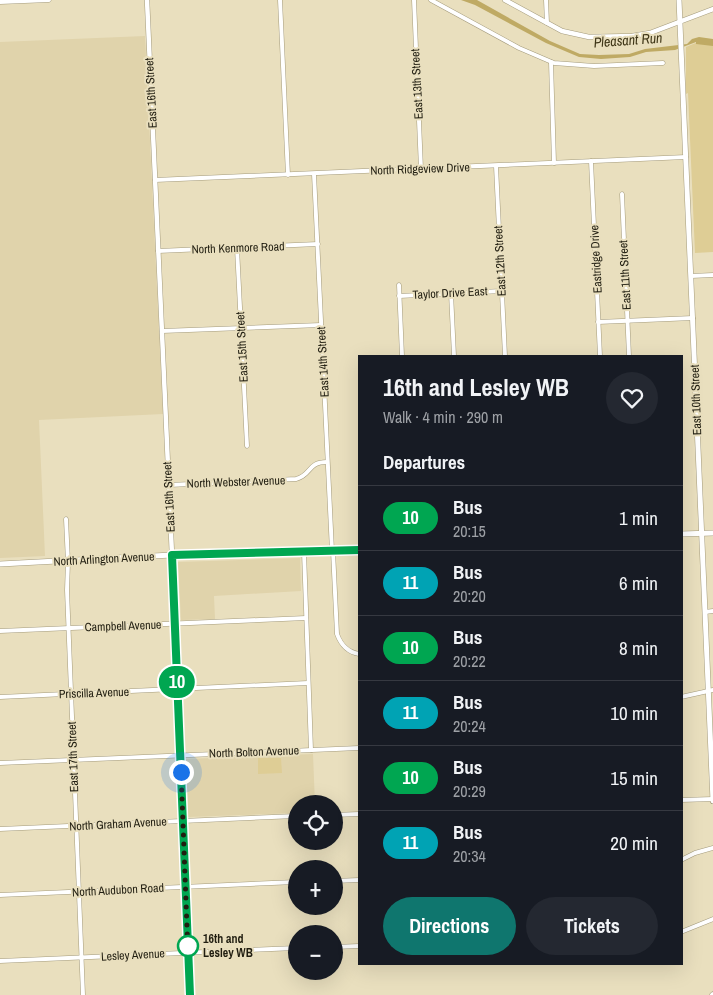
<!DOCTYPE html>
<html lang="en">
<head>
<meta charset="utf-8">
<style>
  body { margin:0; font-family:"Archivo Narrow",sans-serif; background:#242831; color:#f1f3f6; height:100vh; display:flex; flex-direction:column; font-size:19px; white-space:nowrap }
  * { box-sizing:border-box; margin:0 }
  p { font-size:16px; color:#9ea1a6 }
  .icon { flex:none; width:28px; height:28px; fill:none; stroke:currentColor; stroke-width:2; stroke-linecap:round; stroke-linejoin:round }
  .map { position:relative; flex:1; overflow:hidden }
  .side { position:absolute; left:358px; top:355px; width:325px; height:610px; display:flex; flex-direction:column; background:#171b24; border-radius:0px; box-shadow:0 5px 20px #0002 }
  .side>* { flex:none }
  .badge { padding:0 10px; border-radius:16px; font-size:18px; line-height:32px }
  .buttons { position:absolute; left:288px; top:795px; display:grid; gap:10px }
  .buttons a { display:grid; place-items:center; width:55px; height:55px; border-radius:50%; background:#171b24; box-shadow:0 5px 20px #0002; font-size:25px }
  .you { position:absolute; width:25px; height:25px; margin:-12px; border:4px solid #fff; border-radius:50%; background:#1a73e8; box-shadow:0 0 0 8px #1a73e833 }
  .map>.badge { position:absolute; translate:-50% -50%; box-shadow:0 0 0 2px #fff }
  h2 { padding:0 25px; font-size:19px; line-height:45px }
  .round { display:grid; place-items:center; flex:none; width:52px; height:52px; border-radius:26px; background:#242831 }
  .overview { display:flex; align-items:center; justify-content:space-between; height:85px; padding:0 25px }
  h1 { font-size:24px; font-weight:700; line-height:38px }
  .cta { display:flex; gap:10px; margin-top:auto; padding:10px 25px }
  .cta a { flex:1; height:58px; border-radius:30px; background:#0f766e; color:#fff; font-size:20px; font-weight:700; line-height:58px; text-align:center }
  .cta a+a { background:#242831; color:#f1f3f6 }
  ul { padding:0; list-style:none }
  li { display:flex; align-items:center; gap:15px; height:65px; padding:0 25px; border-top:1px solid #363941 }
  li div { flex:1 }
  li b { display:block; font-size:19px }
  li em { font-style:normal }
  li .badge { min-width:55px; font-weight:700; text-align:center }
  .map>svg:first-child { display:block }
  .built { fill:#e0d3ab }
  .green { fill:#decd95 }
  .water { fill:#bfaa64 }
  .lines { fill:none; stroke-linecap:round; stroke-linejoin:round }
  .minor-casing { stroke:#a49b7c; stroke-width:5 }
  .tertiary-casing { stroke:#a49b7c; stroke-width:5.5 }
  .secondary-casing { stroke:#a49b7c; stroke-width:6 }
  .minor { stroke:#fff; stroke-width:4 }
  .tertiary { stroke:#fff; stroke-width:4.5 }
  .secondary { stroke:#fff; stroke-width:5 }
  .line-casing { stroke:#fff; stroke-width:11 }
  .line { stroke:#00a651; stroke-width:8 }
  .walk { stroke:#211e11; stroke-width:5; stroke-dasharray:0 9 }
  .stop-dot { fill:#fff; stroke:#00a651; stroke-width:2.5 }
  .labels { text-anchor:middle; stroke-width:4; stroke-linejoin:round; paint-order:stroke }
  .street-label { font-size:12px; fill:#211e11; stroke:#e9dfbe }
  .stop-label { font-size:12px; font-weight:bold; fill:#211e11; stroke:#e9dfbe; text-anchor:start }
  .water-label { font-size:14px; font-style:italic; fill:#3e3516; stroke:#e9dfbe }
</style>
</head>
<body>
<div class="map">
<svg width="713" height="995" viewBox="0 0 713 995">
  <rect width="100%" height="100%" fill="#e9dfbe"/>
  <g class="built">
    <polygon points="145,36 163,414 39,420 45,556 0,558 0,42"/>
    <polygon points="300,558 301,591 214,596 215,619 181,620 178,562"/>
    <polygon points="313,754 315,804 296,804 296,813 188,817 186,759"/>
  </g>
  <g class="green">
    <polygon points="698,42 713,43 713,252 695,253 688,93 686,94 686,47"/>
    <polygon points="258,758 281,758 282,773 258,774"/>
  </g>
  <polygon class="water" points="461,0 477,0 550,41 580,54 599,55 629,54 645,49 687,44 692,39 699,37 713,39 713,46 696,44 696,42 675,50 646,52 630,57 601,59 579,57 546,43 475,5"/>
  <g class="lines">
    <defs>
      <g id="minor">
        <polyline points="280,0 288,175"/>
        <polyline points="414,0 421,169"/>
        <polyline points="431,0 519,48 554,63 594,66 663,63"/>
        <polyline points="546,0 547,23"/>
        <polyline points="0,2 49,0"/>
        <polyline points="551,62 554,163"/>
        <polyline points="591,161 600,356"/>
        <polyline points="496,166 505,356"/>
        <polyline points="314,174 332,551"/>
        <polyline points="155,180 686,157"/>
        <polyline points="622,194 629,356"/>
        <polyline points="237,248 247,446"/>
        <polyline points="158,251 318,244"/>
        <polyline points="691,276 713,275"/>
        <polyline points="399,285 402,356"/>
        <polyline points="451,293 454,356"/>
        <polyline points="399,296 502,291"/>
        <polyline points="598,322 693,318"/>
        <polyline points="162,331 321,325"/>
        <path d="M 169,485 L 296,479 C 312,475 307,462 327,462"/>
        <polyline points="66,519 68,562 67,590 83,995"/>
        <path d="M 333,551 L 337,634 C 341,645 347,652 359,654"/>
        <polyline points="304,552 311,750"/>
        <polyline points="705,612 713,611"/>
        <polyline points="0,631 306,618"/>
        <polyline points="0,697 308,683"/>
        <polyline points="681,697 713,690"/>
        <polyline points="0,763 359,748"/>
        <polyline points="681,800 713,799"/>
        <polyline points="334,815 359,814"/>
        <polyline points="0,829 296,816"/>
        <polyline points="681,860 695,853 713,848"/>
        <polyline points="334,881 359,880"/>
        <polyline points="0,895 296,882"/>
        <polyline points="681,932 713,919"/>
        <polyline points="334,947 359,946"/>
        <polyline points="0,961 296,948"/>
        <polyline points="712,995 713,994"/>
      </g>
      <g id="tertiary">
        <polyline points="147,0 172,555"/>
        <polyline points="505,0 562,31 589,37 632,36 650,33 713,9"/>
      </g>
      <g id="secondary">
        <polyline points="679,0 713,801"/>
        <polyline points="681,534 713,533"/>
        <polyline points="172,555 190,995"/>
        <polyline points="0,564 172,555 359,550"/>
      </g>
    </defs>
    <use href="#minor" class="minor-casing"/>
    <use href="#tertiary" class="tertiary-casing"/>
    <use href="#secondary" class="secondary-casing"/>
    <use href="#minor" class="minor"/>
    <use href="#tertiary" class="tertiary"/>
    <use href="#secondary" class="secondary"/>
  </g>
  <g class="lines">
    <defs>
      <polyline id="line" points="190,995 172,555 359,550"/>
    </defs>
    <use href="#line" class="line-casing"/>
    <use href="#line" class="line"/>
    <polyline class="walk" points="181,772 188,953 188,946"/>
  </g>
  <circle class="stop-dot" cx="188" cy="946" r="10"/>
  <g class="labels">
    <g class="street-label">
      <text transform="translate(417 84) rotate(-93)" y="4">East 13th Street</text>
      <text transform="translate(151 93) rotate(-93)" y="4">East 16th Street</text>
      <text transform="translate(420 169) rotate(-2)" y="4">North Ridgeview Drive</text>
      <text transform="translate(238 248) rotate(-2)" y="4">North Kenmore Road</text>
      <text transform="translate(596 259) rotate(-93)" y="4">Eastridge Drive</text>
      <text transform="translate(500 261) rotate(-93)" y="4">East 12th Street</text>
      <text transform="translate(625 275) rotate(-93)" y="4">East 11th Street</text>
      <text transform="translate(450 293) rotate(-3)" y="4">Taylor Drive East</text>
      <text transform="translate(242 347) rotate(-93)" y="4">East 15th Street</text>
      <text transform="translate(323 362) rotate(-93)" y="4">East 14th Street</text>
      <text transform="translate(696 400) rotate(-92)" y="4">East 10th Street</text>
      <text transform="translate(236 482) rotate(-2)" y="4">North Webster Avenue</text>
      <text transform="translate(169 497) rotate(-93)" y="4">East 16th Street</text>
      <text transform="translate(104 559) rotate(-3)" y="4">North Arlington Avenue</text>
      <text transform="translate(123 626) rotate(-2)" y="4">Campbell Avenue</text>
      <text transform="translate(94 693) rotate(-2)" y="4">Priscilla Avenue</text>
      <text transform="translate(254 752) rotate(-2)" y="4">North Bolton Avenue</text>
      <text transform="translate(73 757) rotate(-92)" y="4">East 17th Street</text>
      <text transform="translate(118 824) rotate(-3)" y="4">North Graham Avenue</text>
      <text transform="translate(118 890) rotate(-3)" y="4">North Audubon Road</text>
      <text transform="translate(133 955) rotate(-3)" y="4">Lesley Avenue</text>
    </g>
    <g class="stop-label">
      <text x="203" y="943">16th and<tspan x="203" dy="14">Lesley WB</tspan></text>
    </g>
    <g class="water-label">
      <text transform="translate(628 40) rotate(-4)" y="5">Pleasant Run</text>
    </g>
  </g>
</svg>
<div class="buttons">
<a><svg class="icon" aria-label="locate" viewBox="0 0 24 24"><circle cx="12" cy="12" r="6"/><path d="M12 2v4M12 18v4M2 12h4M18 12h4"/></svg></a>
<a>+</a>
<a>−</a>
</div>
<div class="you" style="left:181px;top:772px"></div>
<b class="badge" style="left:177px;top:682px;background:#00a651;color:#fff">10</b>
<section class="side">
<div class="overview"><div><h1>16th and Lesley WB</h1><p>Walk · 4 min · 290 m</p></div><a class="round"><svg class="icon" aria-label="heart" viewBox="0 0 24 24"><path d="M12 20l-8-8c-3-5 5-10 8-4 3-6 11-1 8 4z"/></svg></a></div>
<h2>Departures</h2>
<ul>
<li><span class="badge" style="background:#00a651;color:#fff">10</span><div><b>Bus</b><p>20:15</p></div><em>1 min</em></li>
<li><span class="badge" style="background:#00a3b4;color:#fff">11</span><div><b>Bus</b><p>20:20</p></div><em>6 min</em></li>
<li><span class="badge" style="background:#00a651;color:#fff">10</span><div><b>Bus</b><p>20:22</p></div><em>8 min</em></li>
<li><span class="badge" style="background:#00a3b4;color:#fff">11</span><div><b>Bus</b><p>20:24</p></div><em>10 min</em></li>
<li><span class="badge" style="background:#00a651;color:#fff">10</span><div><b>Bus</b><p>20:29</p></div><em>15 min</em></li>
<li><span class="badge" style="background:#00a3b4;color:#fff">11</span><div><b>Bus</b><p>20:34</p></div><em>20 min</em></li>
</ul>
<div class="cta"><a>Directions</a><a>Tickets</a></div>
</section>
</div>
</body>
</html>
